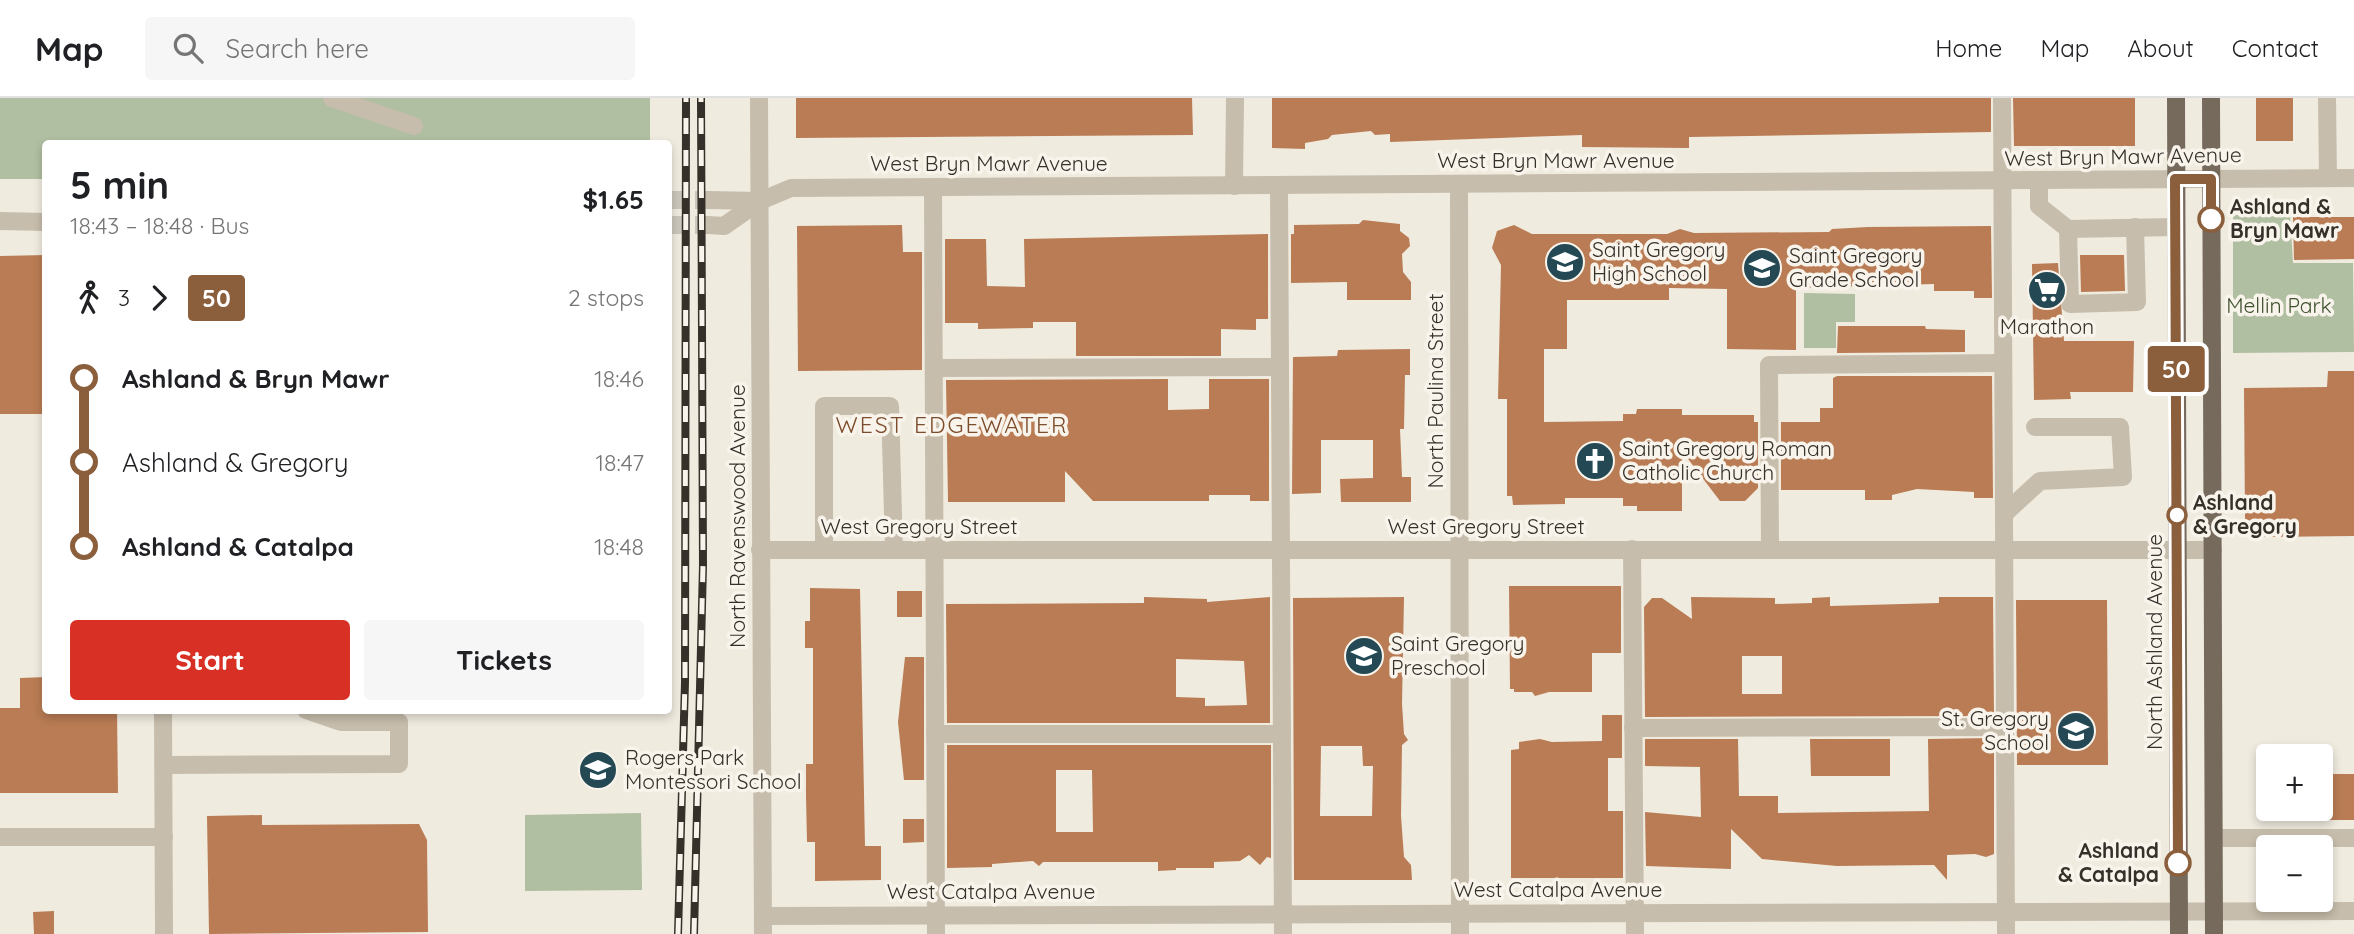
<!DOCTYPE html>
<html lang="en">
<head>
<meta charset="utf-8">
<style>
  body { margin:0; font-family:Quicksand,sans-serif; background:#f6f6f6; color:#202124; height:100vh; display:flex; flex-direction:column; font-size:26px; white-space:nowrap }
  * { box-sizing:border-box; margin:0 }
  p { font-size:23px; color:#757577 }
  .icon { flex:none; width:38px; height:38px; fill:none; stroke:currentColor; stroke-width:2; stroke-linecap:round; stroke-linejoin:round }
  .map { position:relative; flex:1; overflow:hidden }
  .details { position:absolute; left:42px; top:42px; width:630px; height:574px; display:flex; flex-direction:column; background:#fff; border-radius:7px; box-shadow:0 4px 10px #0003 }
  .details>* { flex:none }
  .badge { padding:0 14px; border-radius:5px; font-size:24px; line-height:46px }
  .controls { position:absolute; left:2256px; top:646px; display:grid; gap:14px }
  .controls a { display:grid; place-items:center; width:77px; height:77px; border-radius:7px; background:#fff; box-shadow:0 4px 10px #0003; font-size:35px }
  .map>.badge { position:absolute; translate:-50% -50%; box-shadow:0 0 0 4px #fff }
  .legs { display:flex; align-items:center; gap:10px; height:77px; padding:0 28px; font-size:23px }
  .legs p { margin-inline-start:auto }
  .summary { display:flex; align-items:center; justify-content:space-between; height:119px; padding:0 28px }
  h1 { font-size:38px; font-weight:800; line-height:52px }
  .action { display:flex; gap:14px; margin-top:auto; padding:14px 28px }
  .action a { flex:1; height:80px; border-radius:7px; background:#d93025; color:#fff; font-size:28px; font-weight:800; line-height:80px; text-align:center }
  .action a+a { background:#f6f6f6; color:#202124 }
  ul { padding:0 28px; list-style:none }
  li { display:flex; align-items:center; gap:24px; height:84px; font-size:26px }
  li i { display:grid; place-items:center; width:10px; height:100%; margin:0 9px; background:currentColor }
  li i::after { content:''; width:18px; height:18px; margin:-9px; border:5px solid; border-radius:50%; background:#fff }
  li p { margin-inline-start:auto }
  li:first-child i { background:linear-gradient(#0000 50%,currentColor 0) }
  li:last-child i { background:linear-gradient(currentColor 50%,#0000 0) }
  header { display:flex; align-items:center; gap:42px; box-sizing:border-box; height:98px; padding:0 35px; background:#fff; border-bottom:2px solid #e0e0e0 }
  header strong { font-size:33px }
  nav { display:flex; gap:38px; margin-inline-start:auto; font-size:24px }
  .search { width:490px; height:63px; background:#f6f6f6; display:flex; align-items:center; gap:18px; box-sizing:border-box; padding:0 24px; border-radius:7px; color:#757577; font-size:26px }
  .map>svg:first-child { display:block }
  .green { fill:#b0bea1 }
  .building { fill:#b97c54; fill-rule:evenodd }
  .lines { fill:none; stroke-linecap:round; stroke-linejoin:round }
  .minor-tunnel { stroke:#cbc6bb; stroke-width:18; stroke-dasharray:18 9; stroke-linecap:butt }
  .minor { stroke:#c7bdac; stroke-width:18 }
  .major { stroke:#766a5d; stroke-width:18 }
  .rail-casing { stroke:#36302a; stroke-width:8 }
  .rail { stroke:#f8f4eb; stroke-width:5; stroke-dasharray:16; stroke-linecap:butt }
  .line-1-casing { stroke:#fff; stroke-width:16 }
  .line-1 { stroke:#8b5e3c; stroke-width:10 }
  .stop-1-dot { fill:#fff; stroke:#8b5e3c; stroke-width:3.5 }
  .labels { text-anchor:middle; stroke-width:7; stroke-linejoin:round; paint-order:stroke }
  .street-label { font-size:21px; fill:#36302a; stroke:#f8f4eb }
  .stop-label { font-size:21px; font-weight:bold; fill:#36302a; stroke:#f8f4eb; text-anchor:start }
  .poi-label { font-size:21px; fill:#36302a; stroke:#f8f4eb; text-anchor:start }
  .park-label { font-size:21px; fill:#415231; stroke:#f8f4eb }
  .neighbourhood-label { font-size:23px; letter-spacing:2px; fill:#7d4c2c; stroke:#f8f4eb }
</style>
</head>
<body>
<header>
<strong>Map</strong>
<div class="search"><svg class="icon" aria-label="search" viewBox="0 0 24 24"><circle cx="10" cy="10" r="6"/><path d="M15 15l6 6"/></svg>Search here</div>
<nav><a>Home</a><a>Map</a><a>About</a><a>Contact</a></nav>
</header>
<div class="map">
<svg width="2354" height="836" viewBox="0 0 2354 836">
  <rect width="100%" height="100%" fill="#f0ebdf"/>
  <g class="green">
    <polygon points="0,0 650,0 650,45 46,46 45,81 0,81"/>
    <polygon points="2233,117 2290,117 2293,165 2353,165 2354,254 2233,255"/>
    <polygon points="1804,195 1855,196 1855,224 1836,224 1836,250 1804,250"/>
    <polygon points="641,715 642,792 525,793 525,717"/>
  </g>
  <g class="building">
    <polygon points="796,0 1192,0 1193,37 796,40"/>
    <polygon points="1272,0 1991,0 1991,34 1689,39 1689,50 1582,49 1582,37 1390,44 1390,36 1375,37 1371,33 1332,37 1328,41 1305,45 1305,51 1272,50"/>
    <polygon points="2013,0 2135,0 2135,48 2014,48"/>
    <rect x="2256" y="0" width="37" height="43"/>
    <polygon points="2293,119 2354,119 2354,161 2294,162"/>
    <polygon points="1363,122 1400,126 1400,133 1409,140 1410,148 1402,156 1403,174 1411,184 1411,202 1347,202 1347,184 1291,185 1291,136 1294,136 1294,127 1359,126"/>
    <polygon points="902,127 903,154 922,154 922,272 798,273 797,128"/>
    <polygon points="1514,127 1532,136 1667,136 1680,131 1694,135 1829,134 1832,131 1868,129 1991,128 1992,200 1974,200 1974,193 1934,193 1934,186 1796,190 1796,252 1727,251 1727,191 1669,190 1669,202 1567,202 1567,251 1544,251 1544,324 1623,323 1623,316 1636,316 1637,311 1682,311 1682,317 1754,317 1754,324 1758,324 1758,390 1745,403 1720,403 1682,353 1682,413 1637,413 1637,408 1623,408 1623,400 1565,400 1565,406 1513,407 1512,398 1507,398 1507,301 1498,301 1501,167 1492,150 1497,133"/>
    <polygon points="1268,136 1268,221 1256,221 1256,232 1221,231 1221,258 1076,258 1076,224 1033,224 1033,230 978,231 978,225 945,225 945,141 986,141 987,188 1025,189 1024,141"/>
    <polygon points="46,157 46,316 0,316 0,158"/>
    <polygon points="2080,157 2124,157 2125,193 2081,194"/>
    <polygon points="2058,165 2064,243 2134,243 2133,294 2070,294 2071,301 2034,302 2032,166"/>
    <polygon points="1838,228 1925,228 1926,231 1965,232 1965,254 1837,255"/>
    <polygon points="1410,251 1410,277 1405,277 1404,331 1400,331 1402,379 1411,379 1411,404 1341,404 1340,381 1373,380 1373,342 1321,342 1321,395 1292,396 1293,259 1337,258 1338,252"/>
    <polygon points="2328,273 2354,273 2354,438 2252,439 2252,423 2245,422 2244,290 2327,289"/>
    <polygon points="1837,278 1992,278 1993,400 1974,400 1974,394 1917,391 1892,397 1892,402 1865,402 1865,392 1781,392 1781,324 1820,324 1820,310 1833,310 1833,280"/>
    <polygon points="1168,281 1168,312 1209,311 1209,281 1269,281 1269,403 1250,403 1250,397 1209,397 1209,403 1093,403 1065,373 1065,404 948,404 946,282"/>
    <polygon points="1509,488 1621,488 1621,555 1592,555 1592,594 1549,594 1535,598 1532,594 1514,594 1514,591 1510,591"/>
    <polygon points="810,490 860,491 865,748 881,748 881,782 815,783 815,744 807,744 806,699 806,666 813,666 813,550 805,550 805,523 810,523"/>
    <rect x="897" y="493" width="25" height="26"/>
    <path d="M 1144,499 L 1207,501 L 1207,504 L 1270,499 L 1270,625 L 947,625 L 946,506 L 1144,505 ZM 1176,561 L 1244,563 L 1247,607 L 1205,608 L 1205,600 L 1176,599 Z"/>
    <path d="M 1404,499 L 1402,606 L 1404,636 L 1408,642 L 1402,647 L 1401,718 L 1404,759 L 1411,767 L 1412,782 L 1294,782 L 1293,500 ZM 1321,648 L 1362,648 L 1363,668 L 1373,668 L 1372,718 L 1320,718 Z"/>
    <path d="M 1691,499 L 1775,500 L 1775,506 L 1812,505 L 1812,500 L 1830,499 L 1830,508 L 1939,505 L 1939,499 L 1993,499 L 1994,618 L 1645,619 L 1644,509 L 1652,500 L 1662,500 L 1692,521 ZM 1742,558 L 1782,558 L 1782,596 L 1742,596 Z"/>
    <polygon points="2016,502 2107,502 2108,667 2017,667"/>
    <polygon points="905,559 924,559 924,682 904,682 898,624"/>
    <polygon points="46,579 46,612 117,612 118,695 0,695 0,610 20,610 20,580"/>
    <polygon points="1602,617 1622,617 1622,660 1608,660 1608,713 1623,713 1623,780 1511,780 1511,652 1519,651 1519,644 1540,641 1552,644 1602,643"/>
    <polygon points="1994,640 1994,756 1986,759 1975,756 1947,757 1947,782 1934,767 1837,768 1762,761 1731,731 1731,771 1646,768 1645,714 1701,719 1700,669 1645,668 1645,641 1738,641 1739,698 1778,698 1778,715 1929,713 1928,641"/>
    <polygon points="1810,641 1890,641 1890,678 1811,678"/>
    <path d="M 947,647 L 1271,647 L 1271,760 L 1267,759 L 1260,767 L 1249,757 L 1240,763 L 1214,764 L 1214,770 L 1176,770 L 1176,772 L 1158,773 L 1158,764 L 1043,764 L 1039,768 L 1033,763 L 992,766 L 992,769 L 947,770 ZM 1056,672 L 1092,672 L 1093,734 L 1056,734 Z"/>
    <rect x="2320" y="676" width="34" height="46"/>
    <polygon points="262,717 262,727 419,726 427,742 428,834 209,836 207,718"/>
    <polygon points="903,721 924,721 924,744 903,745"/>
    <polygon points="54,813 54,836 34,836 33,814"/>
  </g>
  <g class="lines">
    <g class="minor-tunnel">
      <polyline points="668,102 708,102"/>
      <polyline points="668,127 708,127"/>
    </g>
    <g class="minor">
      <polyline points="332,0 414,28"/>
      <polyline points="759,0 763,836"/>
      <polyline points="2002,0 2006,836"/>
      <polyline points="2327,0 2328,80"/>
      <polyline points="2039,83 2039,108 2068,131 2176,129"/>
      <polyline points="1459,86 1460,836"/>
      <polyline points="1279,87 1283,836"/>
      <polyline points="1234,88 1235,0"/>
      <polyline points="933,89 936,836"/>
      <polyline points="708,102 760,103"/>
      <polyline points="0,123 46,124"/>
      <polyline points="708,127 724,128 760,103 791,90 2354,80"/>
      <polyline points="2068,131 2070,206 2137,204 2135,129"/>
      <polyline points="934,270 1280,269"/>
      <polyline points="2004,416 2040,383 2123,379 2120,329 2035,329"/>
      <polyline points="824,451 824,308 890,308 894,452"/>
      <polyline points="1632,451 1635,836"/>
      <polyline points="1770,451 1769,267 2003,265"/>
      <polyline points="760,452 2213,452"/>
      <polyline points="163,612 164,836"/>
      <polyline points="1633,630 2005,629"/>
      <polyline points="935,636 1282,636"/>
      <polyline points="164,667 399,666 399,624 341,624 306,612"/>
      <polyline points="0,739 164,739"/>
      <polyline points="2214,740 2354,740"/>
      <polyline points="763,818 2354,813"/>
    </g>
    <g class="major">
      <polyline points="2176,0 2179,836"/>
      <polyline points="2211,0 2214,836"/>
    </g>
    <defs>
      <g id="rail">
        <polyline points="678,836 685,584 686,0"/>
        <polyline points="694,836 703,467 701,0"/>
      </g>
    </defs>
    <use href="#rail" class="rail-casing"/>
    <use href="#rail" class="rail"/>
  </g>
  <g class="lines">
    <defs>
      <polyline id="line-1" points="2178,765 2175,81 2211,81 2211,121"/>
    </defs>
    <use href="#line-1" class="line-1-casing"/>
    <use href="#line-1" class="line-1"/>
  </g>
  <defs>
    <symbol id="school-disc" viewBox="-11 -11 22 22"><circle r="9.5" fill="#244954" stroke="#f8f4eb"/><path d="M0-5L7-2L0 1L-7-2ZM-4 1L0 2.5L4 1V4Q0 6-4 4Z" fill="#fff"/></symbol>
    <symbol id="supermarket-disc" viewBox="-11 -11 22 22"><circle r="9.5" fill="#244954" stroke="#f8f4eb"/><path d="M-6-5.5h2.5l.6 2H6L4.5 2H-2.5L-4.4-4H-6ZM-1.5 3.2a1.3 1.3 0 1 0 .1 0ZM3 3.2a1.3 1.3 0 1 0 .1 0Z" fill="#fff"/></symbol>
    <symbol id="church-disc" viewBox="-11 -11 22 22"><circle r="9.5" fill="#244954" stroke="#f8f4eb"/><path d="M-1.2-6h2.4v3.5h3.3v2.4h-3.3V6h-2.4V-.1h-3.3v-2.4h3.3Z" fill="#fff"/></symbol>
  </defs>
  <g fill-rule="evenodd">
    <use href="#school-disc" x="1543" y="142" width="44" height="44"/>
    <use href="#school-disc" x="1740" y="148" width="44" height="44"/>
    <use href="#supermarket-disc" x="2025" y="170" width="44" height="44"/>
    <use href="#church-disc" x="1573" y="341" width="44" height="44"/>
    <use href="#school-disc" x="1342" y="536" width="44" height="44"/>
    <use href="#school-disc" x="2054" y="611" width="44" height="44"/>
    <use href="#school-disc" x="576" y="650" width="44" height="44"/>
  </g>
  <g class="stop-1-dot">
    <circle cx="2211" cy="121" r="12"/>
    <circle cx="2177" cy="417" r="9"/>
    <circle cx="2178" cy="765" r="12"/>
  </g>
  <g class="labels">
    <g class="street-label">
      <text transform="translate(2123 59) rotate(-1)" y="7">West Bryn Mawr Avenue</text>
      <text x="1556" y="70">West Bryn Mawr Avenue</text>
      <text x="989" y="73">West Bryn Mawr Avenue</text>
      <text transform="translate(1436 293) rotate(-90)" y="7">North Paulina Street</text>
      <text transform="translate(738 418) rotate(-90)" y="7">North Ravenswood Avenue</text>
      <text x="919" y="436">West Gregory Street</text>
      <text x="1486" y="436">West Gregory Street</text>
      <text transform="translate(2155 544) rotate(-90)" y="7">North Ashland Avenue</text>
      <text x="1558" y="799">West Catalpa Avenue</text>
      <text x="991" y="801">West Catalpa Avenue</text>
    </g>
    <g class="stop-label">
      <text x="2230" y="116">Ashland &amp;<tspan x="2230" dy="24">Bryn Mawr</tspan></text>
      <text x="2193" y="412">Ashland<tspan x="2193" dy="24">&amp; Gregory</tspan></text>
      <text x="2159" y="760" text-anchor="end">Ashland<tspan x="2159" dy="24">&amp; Catalpa</tspan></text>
    </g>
    <g class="poi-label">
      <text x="1592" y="159">Saint Gregory<tspan x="1592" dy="24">High School</tspan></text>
      <text x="1789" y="165">Saint Gregory<tspan x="1789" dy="24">Grade School</tspan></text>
      <text x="2047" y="236" text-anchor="middle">Marathon</text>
      <text x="1622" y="358">Saint Gregory Roman<tspan x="1622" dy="24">Catholic Church</tspan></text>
      <text x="1391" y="553">Saint Gregory<tspan x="1391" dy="24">Preschool</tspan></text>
      <text x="2049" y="628" text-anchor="end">St. Gregory<tspan x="2049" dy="24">School</tspan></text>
      <text x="625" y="667">Rogers Park<tspan x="625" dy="24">Montessori School</tspan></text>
    </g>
    <g class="park-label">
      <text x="2279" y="215">Mellin Park</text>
    </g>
    <g class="neighbourhood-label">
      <text x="952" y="335">WEST EDGEWATER</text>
    </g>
  </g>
</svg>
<div class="controls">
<a>+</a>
<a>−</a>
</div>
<b class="badge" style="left:2176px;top:271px;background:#8b5e3c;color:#fff">50</b>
<section class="details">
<div class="summary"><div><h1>5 min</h1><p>18:43 – 18:48 · Bus</p></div><b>$1.65</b></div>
<div class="legs"><svg class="icon" aria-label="walk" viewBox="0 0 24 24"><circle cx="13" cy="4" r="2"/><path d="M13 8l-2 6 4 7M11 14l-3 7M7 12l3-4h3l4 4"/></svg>3<svg class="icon" aria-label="forward" viewBox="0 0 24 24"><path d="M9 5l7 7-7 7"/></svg><b class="badge" style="background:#8b5e3c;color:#fff">50</b><p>2 stops</p></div>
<ul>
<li><i style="color:#8b5e3c"></i><b>Ashland &amp; Bryn Mawr</b><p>18:46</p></li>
<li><i style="color:#8b5e3c"></i><span>Ashland &amp; Gregory</span><p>18:47</p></li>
<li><i style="color:#8b5e3c"></i><b>Ashland &amp; Catalpa</b><p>18:48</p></li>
</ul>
<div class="action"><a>Start</a><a>Tickets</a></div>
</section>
</div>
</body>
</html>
